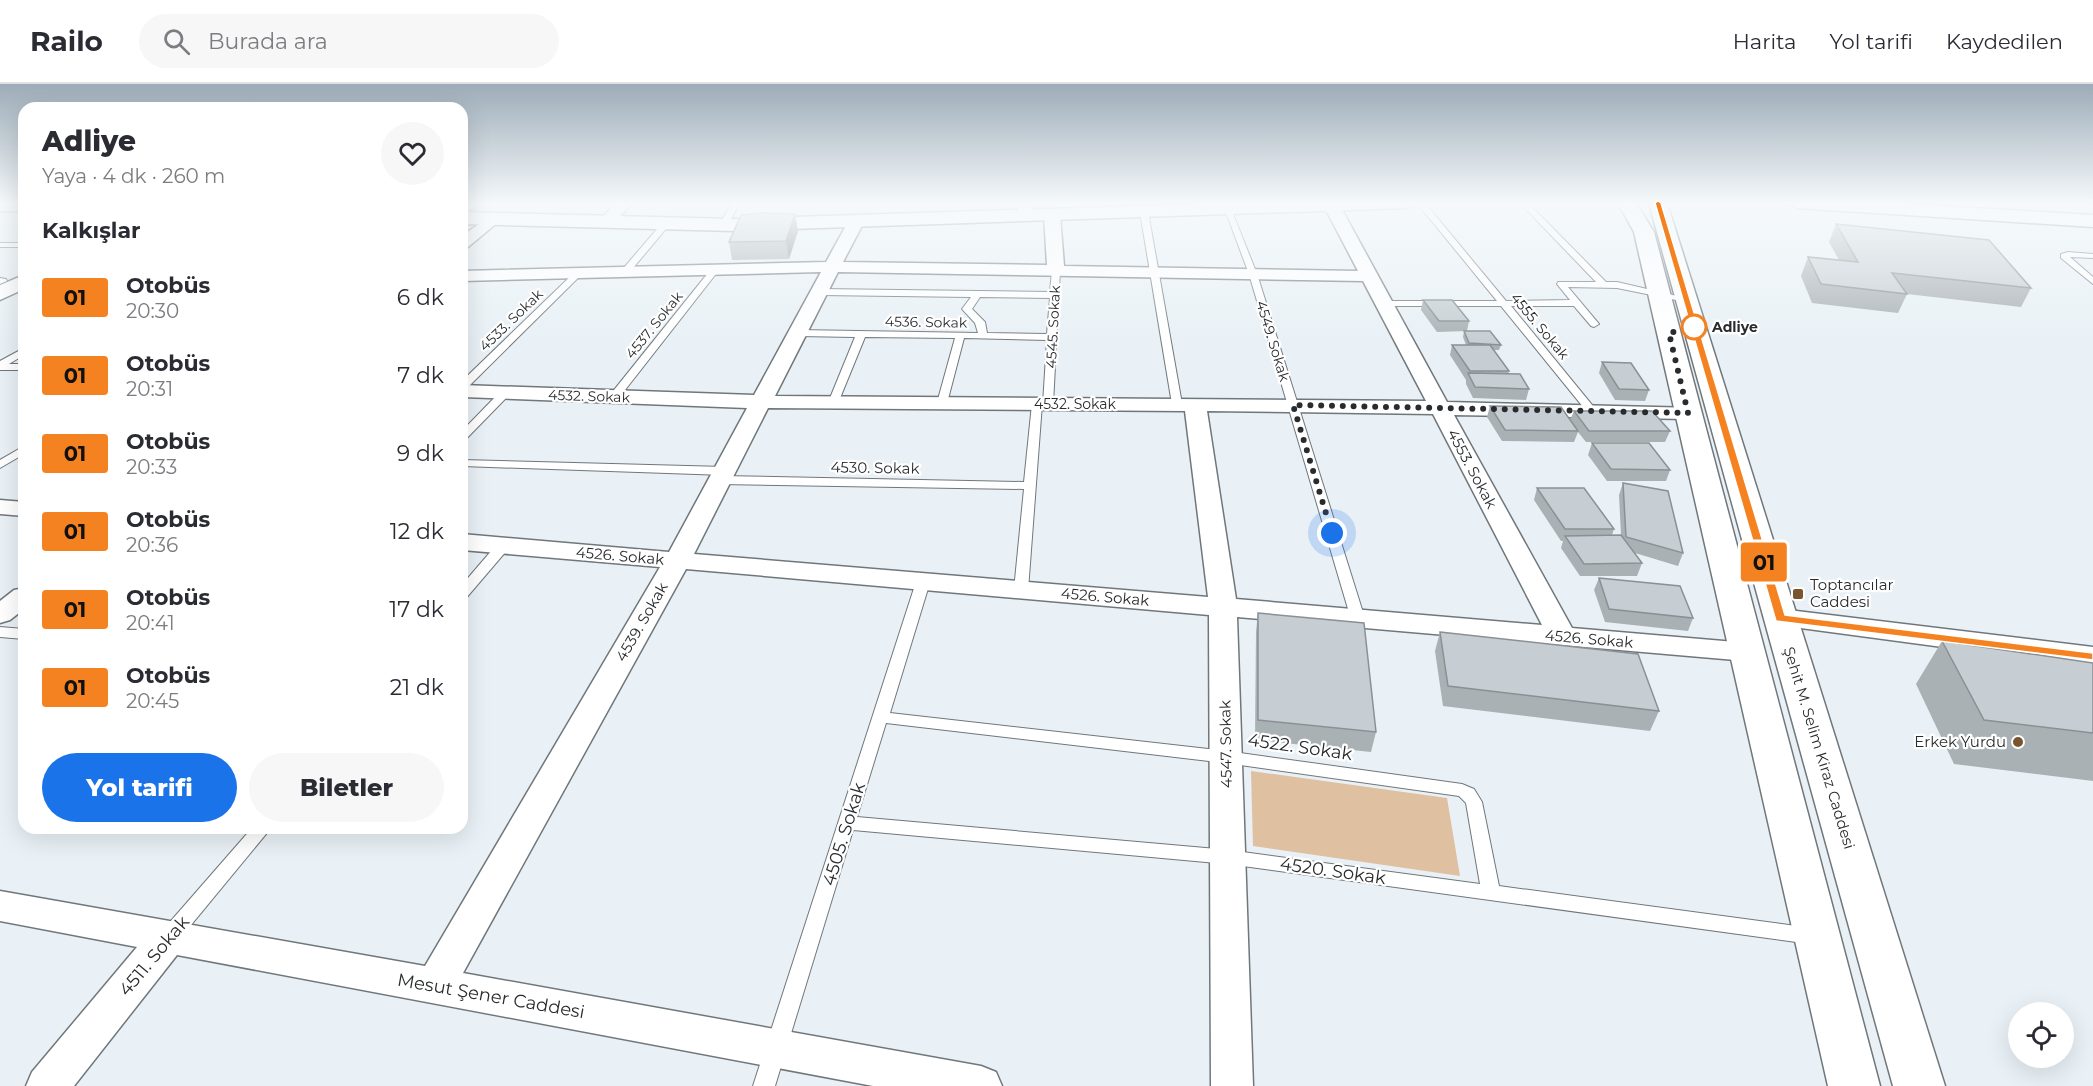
<!DOCTYPE html>
<html lang="tr">
<head>
<meta charset="utf-8">
<style>
  body { margin:0; font-family:Montserrat,sans-serif; background:#f7f7f7; color:#2b2b33; height:100vh; display:flex; flex-direction:column; font-size:22px; white-space:nowrap }
  * { box-sizing:border-box; margin:0 }
  p { font-size:20px; color:#7c7c81 }
  .icon { flex:none; width:33px; height:33px; fill:none; stroke:currentColor; stroke-width:2; stroke-linecap:round; stroke-linejoin:round }
  .map { position:relative; flex:1; overflow:hidden }
  .details { position:absolute; left:18px; top:18px; width:450px; height:732px; display:flex; flex-direction:column; background:#fff; border-radius:18px; box-shadow:0 6px 24px #0002 }
  .details>* { flex:none }
  .badge { padding:0 12px; border-radius:4px; font-size:21px; line-height:39px }
  .buttons { position:absolute; left:2008px; top:918px; display:grid; gap:12px }
  .buttons a { display:grid; place-items:center; width:66px; height:66px; border-radius:50%; background:#fff; box-shadow:0 6px 24px #0002; font-size:30px }
  .you { position:absolute; width:30px; height:30px; margin:-15px; border:4px solid #fff; border-radius:50%; background:#1a73e8; box-shadow:0 0 0 9px #1a73e833 }
  .map>.badge { position:absolute; translate:-50% -50%; box-shadow:0 0 0 3px #fff }
  h2 { padding:0 24px; font-size:22px; line-height:54px }
  .round { display:grid; place-items:center; flex:none; width:63px; height:63px; border-radius:32px; background:#f7f7f7 }
  .overview { display:flex; align-items:center; justify-content:space-between; height:102px; padding:0 24px }
  h1 { font-size:28px; font-weight:800; line-height:45px }
  .cta { display:flex; gap:12px; margin-top:auto; padding:12px 24px }
  .cta a { flex:1; height:69px; border-radius:36px; background:#1a73e8; color:#fff; font-size:24px; font-weight:800; line-height:69px; text-align:center }
  .cta a+a { background:#f7f7f7; color:#2b2b33 }
  ul { padding:0; list-style:none }
  li { display:flex; align-items:center; gap:18px; height:78px; padding:0 24px }
  li div { flex:1 }
  li b { display:block; font-size:22px }
  li em { font-style:normal }
  li .badge { min-width:66px; font-weight:700; text-align:center }
  header { display:flex; align-items:center; gap:36px; box-sizing:border-box; height:84px; padding:0 30px; background:#fff; border-bottom:2px solid #e1e1e2 }
  header strong { font-size:28px }
  nav { display:flex; gap:33px; margin-inline-start:auto; font-size:21px }
  .search { width:420px; height:54px; background:#f7f7f7; display:flex; align-items:center; gap:15px; box-sizing:border-box; padding:0 21px; border-radius:33px; color:#7c7c81; font-size:22px }
  .map>svg:first-child { display:block }
  .green { fill:#dfc0a1 }
  .lines { fill:none; stroke-linecap:round; stroke-linejoin:round }
  .service-casing { stroke:#70777b; stroke-width:2 }
  .minor-casing { stroke:#70777b; stroke-width:3 }
  .tertiary-casing { stroke:#70777b; stroke-width:3 }
  .secondary-casing { stroke:#70777b; stroke-width:3 }
  .service { fill:#fff; fill-rule:evenodd }
  .minor { fill:#fff; fill-rule:evenodd }
  .tertiary { fill:#fff; fill-rule:evenodd }
  .secondary { fill:#fff; fill-rule:evenodd }
  .wall { fill:#aab1b5 }
  .shaded-wall { fill:#8b9094 }
  .building { fill:#c6ced3; stroke:#8b9094; stroke-width:1.5 }
  .line { fill:#f58220; stroke:#fff; stroke-width:1.5 }
  .walk { stroke:#292c2e; stroke-width:6; stroke-dasharray:0 10.8 }
  .stop-dot { fill:#fff; stroke:#f58220; stroke-width:3 }
  .poi-dot { fill:#79552e; stroke:#fff; stroke-width:2 }
  .labels { text-anchor:middle; stroke-width:4.5; stroke-linejoin:round; paint-order:stroke }
  .far-street-label { font-size:14px; fill:#292c2e; stroke:#fff }
  .far-stop-label { font-size:14px; font-weight:bold; fill:#292c2e; stroke:#fff; text-anchor:start }
  .street-label { font-size:15px; fill:#292c2e; stroke:#fff }
  .poi-label { font-size:15px; fill:#292c2e; stroke:#fff; text-anchor:start }
  .near-street-label { font-size:18px; fill:#292c2e; stroke:#fff }
</style>
</head>
<body>
<header>
<strong>Railo</strong>
<div class="search"><svg class="icon" aria-label="search" viewBox="0 0 24 24"><circle cx="10" cy="10" r="6"/><path d="M15 15l6 6"/></svg>Burada ara</div>
<nav><a>Harita</a><a>Yol tarifi</a><a>Kaydedilen</a></nav>
</header>
<div class="map">
<svg width="2093" height="1002" viewBox="0 0 2093 1002">
  <rect width="100%" height="100%" fill="#e9f1f6"/>
  <polygon class="green" points="1251,687 1447,714 1460,792 1253,762"/>
  <g class="lines">
    <defs>
      <g id="service">
        <polygon points="473,119 482,119 462,132 462,127"/>
        <polygon points="732,119 740,119 726,143 720,143 719,141"/>
        <polygon points="1417,119 1425,119 1506,217 1570,216 1557,200 1558,198 1596,198 1520,119 1528,119 1606,198 1617,198 1690,215 1686,218 1617,204 1568,203 1599,240 1594,243 1591,242 1574,222 1511,222 1597,327 1592,330 1588,329 1501,222 1381,222 1381,218 1384,217 1497,217"/>
        <polygon points="1224,123 1231,125 1257,190 1365,535 1363,538 1358,539 1351,535 1249,190"/>
        <polygon points="1144,126 1148,128 1182,320 1177,323 1172,320 1140,128"/>
        <polygon points="663,138 670,140 628,190 622,190 622,186"/>
        <rect x="0" y="159" width="24" height="4"/>
        <polygon points="2068,168 2093,170 2093,174 2070,173 2093,193 2093,200 2061,174 2061,170"/>
        <polygon points="712,184 719,186 618,315 610,315 610,311"/>
        <path d="M 1056,184 L 1060,187 L 1053,320 L 1048,323 L 1043,320 L 1047,256 L 964,254 L 947,319 L 942,322 L 937,319 L 955,254 L 865,253 L 838,319 L 833,322 L 828,319 L 855,253 L 798,252 L 793,249 L 798,246 L 978,249 L 975,239 L 962,225 L 971,213 L 820,211 L 816,208 L 820,205 L 1050,208 L 1052,187 ZM 980,213 L 1050,214 L 1047,250 L 987,249 L 985,238 L 972,225 Z"/>
        <polygon points="576,187 583,189 466,305 462,306 462,297"/>
        <polygon points="0,194 6,195 7,197 0,200"/>
        <polygon points="24,264 24,271 9,280 24,280 24,286 0,286 0,277"/>
        <polygon points="505,306 509,307 509,311 466,355 462,356 462,347 501,307"/>
        <polygon points="1037,317 1042,320 1028,506 1021,510 1014,506 1024,405 720,400 714,396 720,392 1024,398 1032,320"/>
        <polygon points="24,362 24,370 0,384 0,376"/>
        <polygon points="462,376 725,383 731,387 725,391 462,382"/>
        <polygon points="503,458 509,462 508,465 467,513 462,514 462,501 498,459"/>
        <path d="M 923,494 L 930,498 L 890,629 L 1226,667 L 1462,700 L 1474,705 L 1482,718 L 1499,802 L 1811,844 L 1818,846 L 1821,852 L 1818,858 L 1811,860 L 1228,780 L 853,746 L 775,1002 L 753,1002 L 916,498 ZM 886,639 L 1226,679 L 1459,712 L 1466,719 L 1480,800 L 1228,766 L 857,733 Z"/>
        <polygon points="0,543 24,545 24,555 0,553"/>
        <polygon points="252,744 271,744 177,858 170,860 163,858 160,852 163,846"/>
      </g>
      <g id="minor">
        <polygon points="616,119 632,119 612,141 600,141 598,138"/>
        <polygon points="1016,119 1031,119 1033,132 1030,135 1020,135"/>
        <path d="M 1326,119 L 1338,119 L 1340,122 L 1447,318 L 1696,324 L 1699,329 L 1696,334 L 1688,335 L 1454,331 L 1572,544 L 1747,559 L 1757,561 L 1762,568 L 1757,575 L 1747,577 L 1237,533 L 1253,1002 L 1211,1002 L 1209,531 L 686,485 L 463,889 L 981,982 L 996,988 L 1002,1002 L 873,1002 L 177,871 L 74,1002 L 26,1002 L 32,988 L 137,863 L 0,837 L 0,807 L 425,882 L 660,483 L 462,466 L 462,450 L 669,468 L 747,324 L 462,313 L 462,301 L 754,311 L 821,188 L 462,197 L 462,187 L 826,178 L 848,138 L 856,133 L 864,138 L 843,178 L 1047,181 L 1044,131 L 1052,126 L 1060,131 L 1064,182 L 1358,187 L 1324,122 ZM 838,188 L 1363,197 L 1426,317 L 775,312 ZM 768,324 L 1185,327 L 1208,513 L 694,470 ZM 1207,327 L 1433,330 L 1542,541 L 1236,515 Z"/>
        <polygon points="493,130 501,135 498,138 468,163 462,165 462,152"/>
        <polygon points="0,416 24,418 24,432 0,430"/>
        <polygon points="24,504 24,525 10,536 0,539 0,517 14,506"/>
        <polygon points="1780,525 2093,563 2093,583 1770,540 1766,534 1770,528"/>
      </g>
      <g id="tertiary">
        <polygon points="1618,119 1636,119 1654,148 1880,1002 1828,1002 1634,148"/>
        <polygon points="1649,119 1667,119 1945,1002 1893,1002"/>
        <polygon points="24,191 24,205 0,216 0,201"/>
      </g>
      <g id="secondary">
        <rect x="0" y="119" width="24" height="8"/>
        <polygon points="1230,119 1416,119 1407,124 734,147 462,140 462,128 734,135"/>
        <polygon points="1788,119 1892,119 2093,131 2093,143 1797,124"/>
      </g>
    </defs>
    <use href="#service" class="service-casing"/>
    <use href="#minor" class="minor-casing"/>
    <use href="#tertiary" class="tertiary-casing"/>
    <use href="#secondary" class="secondary-casing"/>
    <use href="#service" class="service"/>
    <use href="#minor" class="minor"/>
    <use href="#tertiary" class="tertiary"/>
    <use href="#secondary" class="secondary"/>
  </g>
  <g class="wall">
    <polygon points="795,130 798,147 789,175 732,176 729,158"/>
    <polygon points="1836,140 2031,204 2021,223 1907,210 1898,229 1812,219 1801,192 1808,173 1839,176 1829,158"/>
    <polygon points="1423,216 1469,237 1467,247 1437,248 1421,226"/>
    <polygon points="1464,247 1501,261 1499,266 1494,266 1509,287 1508,290 1529,305 1526,316 1473,314 1466,300 1466,296 1450,271 1452,261 1466,261 1463,253"/>
    <polygon points="1602,278 1649,306 1645,317 1615,316 1599,289"/>
    <polygon points="1490,322 1570,336 1574,327 1670,347 1665,358 1586,358 1578,348 1574,358 1502,357 1487,333"/>
    <polygon points="1592,359 1670,386 1666,397 1607,397 1588,371"/>
    <polygon points="1623,399 1683,469 1678,482 1635,469 1642,479 1637,492 1580,492 1561,464 1563,457 1561,457 1534,416 1537,404 1614,445 1612,451 1621,451 1619,411"/>
    <polygon points="1599,494 1693,534 1688,547 1605,538 1594,506"/>
    <polygon points="1258,529 1376,648 1371,668 1255,656 1256,548"/>
    <polygon points="1440,548 1659,627 1650,647 1443,622 1435,567"/>
    <polygon points="1942,557 2093,579 2093,697 1954,680 1916,600"/>
  </g>
  <polygon class="shaded-wall" points="795,130 798,147 789,175 786,157"/>
  <g class="building">
    <polygon points="763,129 795,130 786,157 729,158 741,131"/>
    <polygon points="1836,140 1989,156 2031,204 1892,189 1907,210 1821,200 1808,173 1858,178"/>
    <polygon points="1423,216 1452,216 1469,237 1439,237"/>
    <polygon points="1464,247 1490,247 1501,261 1469,259"/>
    <polygon points="1452,261 1490,261 1509,287 1470,287"/>
    <polygon points="1602,278 1631,279 1649,306 1619,305"/>
    <polygon points="1468,289 1520,290 1529,305 1475,303"/>
    <polygon points="1490,322 1561,323 1578,347 1505,346"/>
    <polygon points="1574,327 1652,327 1670,347 1589,347"/>
    <polygon points="1592,359 1649,359 1670,386 1611,385"/>
    <polygon points="1623,399 1668,407 1683,469 1626,453"/>
    <polygon points="1537,404 1584,404 1614,445 1565,445"/>
    <polygon points="1621,451 1642,479 1584,480 1565,452"/>
    <polygon points="1599,494 1680,502 1693,534 1609,525"/>
    <polygon points="1258,529 1364,539 1376,648 1258,636"/>
    <polygon points="1440,548 1638,570 1659,627 1448,602"/>
    <polygon points="1942,557 2093,579 2093,649 1984,636"/>
  </g>
  <linearGradient id="sky" x2="0" y2="1"><stop stop-color="#9dacb8"/><stop offset="0.46" stop-color="#f5f9fb"/><stop offset="1" stop-color="#f5f9fb" stop-opacity="0"/></linearGradient>
  <rect width="2093" height="260" fill="url(#sky)"/>
  <polygon class="line" points="1658,117 1661,119 1785,531 2093,569 2093,576 1776,537 1655,119"/>
  <g class="lines">
    <polyline class="walk" points="1332,449 1293,321 1688,329 1669,249 1694,243"/>
  </g>
  <circle class="stop-dot" cx="1694" cy="243" r="12"/>
  <g class="poi-dot">
    <rect x="1792" y="504" width="12" height="12" rx="3"/>
    <circle cx="2018" cy="658" r="6"/>
  </g>
  <g class="labels">
    <g class="far-street-label">
      <text transform="translate(511 236) rotate(-44)" y="5">4533. Sokak</text>
      <text transform="translate(926 238) rotate(1)" y="5">4536. Sokak</text>
      <text transform="translate(654 241) rotate(-51)" y="5">4537. Sokak</text>
      <text transform="translate(1540 242) rotate(50)" y="5">4555. Sokak</text>
      <text transform="translate(1053 243) rotate(-87)" y="5">4545. Sokak</text>
      <text transform="translate(1273 257) rotate(73)" y="5">4549. Sokak</text>
      <text transform="translate(589 312) rotate(2)" y="5">4532. Sokak</text>
      <text x="1075" y="325">4532. Sokak</text>
    </g>
    <g class="far-stop-label">
      <text x="1712" y="248">Adliye</text>
    </g>
    <g class="street-label">
      <text transform="translate(875 384) rotate(1)" y="5">4530. Sokak</text>
      <text transform="translate(1472 385) rotate(62)" y="5">4553. Sokak</text>
      <text transform="translate(620 472) rotate(5)" y="5">4526. Sokak</text>
      <text transform="translate(1105 513) rotate(5)" y="5">4526. Sokak</text>
      <text transform="translate(642 538) rotate(-60)" y="5">4539. Sokak</text>
      <text transform="translate(1589 555) rotate(5)" y="5">4526. Sokak</text>
      <text transform="translate(1226 660) rotate(-91)" y="5">4547. Sokak</text>
      <text transform="translate(1819 664) rotate(73)" y="5">Şehit M. Selim Kiraz Caddesi</text>
    </g>
    <g class="poi-label">
      <text x="1810" y="506">Toptancılar<tspan x="1810" dy="17">Caddesi</tspan></text>
      <text x="2006" y="663" text-anchor="end">Erkek Yurdu</text>
    </g>
    <g class="near-street-label">
      <text transform="translate(1300 663) rotate(8)" y="6">4522. Sokak</text>
      <text transform="translate(844 750) rotate(-73)" y="6">4505. Sokak</text>
      <text transform="translate(1333 787) rotate(8)" y="6">4520. Sokak</text>
      <text transform="translate(154 872) rotate(-50)" y="6">4511. Sokak</text>
      <text transform="translate(491 912) rotate(10)" y="6">Mesut Şener Caddesi</text>
    </g>
  </g>
</svg>
<div class="buttons">
<a><svg class="icon" aria-label="locate" viewBox="0 0 24 24"><circle cx="12" cy="12" r="6"/><path d="M12 2v4M12 18v4M2 12h4M18 12h4"/></svg></a>
</div>
<div class="you" style="left:1332px;top:449px"></div>
<b class="badge" style="left:1764px;top:478px;background:#f58220;color:#111">01</b>
<section class="details">
<div class="overview"><div><h1>Adliye</h1><p>Yaya · 4 dk · 260 m</p></div><a class="round"><svg class="icon" aria-label="heart" viewBox="0 0 24 24"><path d="M12 20l-8-8c-3-5 5-10 8-4 3-6 11-1 8 4z"/></svg></a></div>
<h2>Kalkışlar</h2>
<ul>
<li><span class="badge" style="background:#f58220;color:#111">01</span><div><b>Otobüs</b><p>20:30</p></div><em>6 dk</em></li>
<li><span class="badge" style="background:#f58220;color:#111">01</span><div><b>Otobüs</b><p>20:31</p></div><em>7 dk</em></li>
<li><span class="badge" style="background:#f58220;color:#111">01</span><div><b>Otobüs</b><p>20:33</p></div><em>9 dk</em></li>
<li><span class="badge" style="background:#f58220;color:#111">01</span><div><b>Otobüs</b><p>20:36</p></div><em>12 dk</em></li>
<li><span class="badge" style="background:#f58220;color:#111">01</span><div><b>Otobüs</b><p>20:41</p></div><em>17 dk</em></li>
<li><span class="badge" style="background:#f58220;color:#111">01</span><div><b>Otobüs</b><p>20:45</p></div><em>21 dk</em></li>
</ul>
<div class="cta"><a>Yol tarifi</a><a>Biletler</a></div>
</section>
</div>
</body>
</html>
